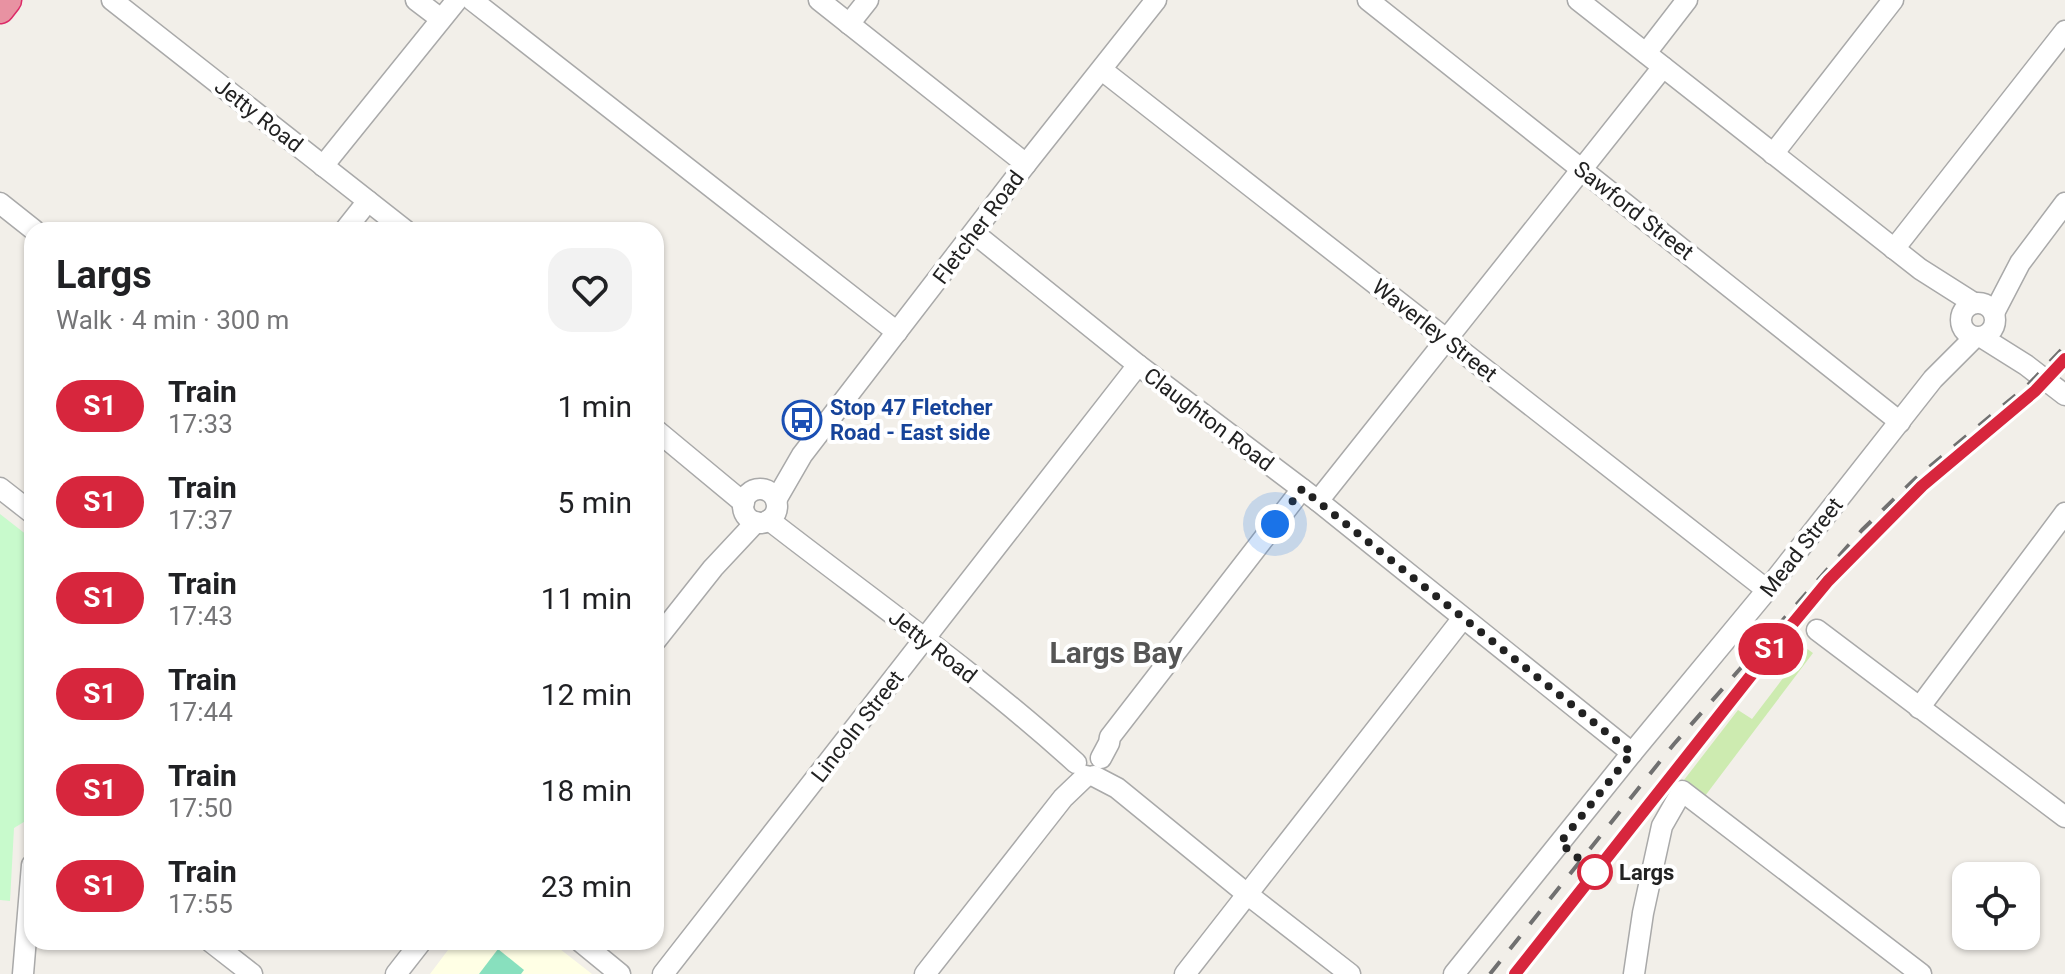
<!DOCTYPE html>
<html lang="en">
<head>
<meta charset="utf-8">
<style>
  body { margin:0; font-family:Roboto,sans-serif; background:#f2f2f2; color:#202124; height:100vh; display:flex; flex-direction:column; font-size:30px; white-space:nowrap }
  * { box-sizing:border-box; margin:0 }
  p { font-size:26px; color:#757577 }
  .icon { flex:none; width:44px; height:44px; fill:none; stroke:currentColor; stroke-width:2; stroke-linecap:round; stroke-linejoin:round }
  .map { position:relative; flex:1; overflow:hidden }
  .drawer { position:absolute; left:24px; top:222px; width:640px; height:728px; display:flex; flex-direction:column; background:#fff; border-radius:24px; box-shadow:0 2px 6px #0004 }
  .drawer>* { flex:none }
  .badge { padding:0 16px; border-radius:26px; font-size:28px; line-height:52px }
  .controls { position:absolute; left:1952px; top:862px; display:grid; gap:16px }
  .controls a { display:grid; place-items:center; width:88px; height:88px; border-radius:16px; background:#fff; box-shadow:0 2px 6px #0004; font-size:40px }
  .you { position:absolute; width:40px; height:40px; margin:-20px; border:6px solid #fff; border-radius:50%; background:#1a73e8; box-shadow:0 0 0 12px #1a73e833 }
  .map>.badge { position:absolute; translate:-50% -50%; box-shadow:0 0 0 4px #fff }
  .round { display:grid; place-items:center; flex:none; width:84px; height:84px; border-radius:24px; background:#f2f2f2 }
  .headline { display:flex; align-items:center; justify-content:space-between; height:136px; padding:0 32px }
  h1 { font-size:38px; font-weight:700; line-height:60px }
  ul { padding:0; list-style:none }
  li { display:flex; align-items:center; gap:24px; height:96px; padding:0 32px }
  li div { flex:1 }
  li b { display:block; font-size:30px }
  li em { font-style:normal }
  li .badge { min-width:88px; font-weight:700; text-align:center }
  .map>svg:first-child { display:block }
  .education { fill:#ffffe5 }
  .grass { fill:#cdebb0 }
  .park { fill:#c8facc }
  .pitch { fill:#88e0be }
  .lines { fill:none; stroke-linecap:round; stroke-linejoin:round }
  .minor-casing { stroke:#a9a9a9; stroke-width:23 }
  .highway-casing { stroke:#dc2a67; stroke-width:31 }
  .minor { stroke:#fff; stroke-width:20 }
  .highway { stroke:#e892a2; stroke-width:28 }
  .rail { stroke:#707070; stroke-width:4; stroke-dasharray:16 16; stroke-linecap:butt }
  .line-casing { stroke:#fff; stroke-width:18 }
  .line { stroke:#d7263d; stroke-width:12 }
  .walk { stroke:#222; stroke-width:8; stroke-dasharray:0 14.4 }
  .stop-dot { fill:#fff; stroke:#d7263d; stroke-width:4 }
  .labels { text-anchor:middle; stroke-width:8; stroke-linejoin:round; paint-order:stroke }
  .street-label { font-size:22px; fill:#222; stroke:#fff }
  .transit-label { font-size:22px; font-weight:bold; fill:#164399; stroke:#fff; text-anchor:start }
  .stop-label { font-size:22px; font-weight:bold; fill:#222; stroke:#fff; text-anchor:start }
  .district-label { font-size:30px; font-weight:bold; fill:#555; stroke:#fff }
</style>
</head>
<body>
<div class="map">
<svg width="2065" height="974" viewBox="0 0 2065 974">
  <rect width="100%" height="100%" fill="#f2efe9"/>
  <polygon class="education" points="454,942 551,942 592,974 430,974"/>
  <polygon class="grass" points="1806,648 1813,653 1705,796 1684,780 1738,710 1752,719"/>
  <polygon class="park" points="0,514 32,539 32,817 14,828 10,901 0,900"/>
  <polygon class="pitch" points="498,949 524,970 521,974 479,974"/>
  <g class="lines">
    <defs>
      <g id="minor">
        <polyline points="112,0 405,230"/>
        <polyline points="416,0 441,19"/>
        <polyline points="472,0 897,332"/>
        <polyline points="819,0 1026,164"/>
        <polyline points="1368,0 1900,422"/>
        <polyline points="1578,0 1920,269 1972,302"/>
        <polyline points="849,24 868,0"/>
        <polyline points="1646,53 1687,0"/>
        <polyline points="1102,70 1767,590"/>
        <polyline points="1773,154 1893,0"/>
        <polyline points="323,166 457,0"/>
        <polyline points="0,203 34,230"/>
        <polyline points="345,230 368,201"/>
        <polyline points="974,233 1138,365 1318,501 1632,753"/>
        <polyline points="1894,249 2065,31"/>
        <circle cx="1978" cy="320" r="17"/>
        <polyline points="1994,313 2020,263 2065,203"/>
        <polyline points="1983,338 2026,365 2065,395"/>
        <polyline points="656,430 744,503"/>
        <polyline points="0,488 32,513"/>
        <circle cx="760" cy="506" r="17"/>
        <polyline points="776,500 802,455 1026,164 1156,0"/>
        <polyline points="1318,501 1663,67"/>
        <path d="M 769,520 C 872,600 979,675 1076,763"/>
        <polyline points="1817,630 2065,817"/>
        <polyline points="656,640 713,568 756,522"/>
        <polyline points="1919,708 2065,513"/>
        <polyline points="1101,758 1109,743 1110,737 1302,489"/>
        <polyline points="1094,776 1117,788 1247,894 1350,974"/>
        <polyline points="211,942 252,974"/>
        <polyline points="581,942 620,974"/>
        <polyline points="23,974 32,865"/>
        <polyline points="396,974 421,942"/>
        <polyline points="663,974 1138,365"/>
        <polyline points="925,974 1063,798 1086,776"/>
        <polyline points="1185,974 1463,618"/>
        <polyline points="1454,974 1632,753 1767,590 1933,379 1974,338"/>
        <polyline points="1634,974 1643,913 1662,826 1682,791 1921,974"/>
      </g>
      <polyline id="highway" points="0,9 7,0"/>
    </defs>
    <use href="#minor" class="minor-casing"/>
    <use href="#highway" class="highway-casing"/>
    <use href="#minor" class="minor"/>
    <use href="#highway" class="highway"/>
    <g class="rail">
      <polyline points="1490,974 1674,744 1862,530 1916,478 2028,385 2065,346"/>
      <polyline points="1515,974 1780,639"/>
    </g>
  </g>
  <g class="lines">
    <defs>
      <polyline id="line" points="1515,974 1775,645 1828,581 1922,486 2035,391 2065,359"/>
    </defs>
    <use href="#line" class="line-casing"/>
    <use href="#line" class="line"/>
    <polyline class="walk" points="1275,524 1302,489 1632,753 1560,843 1595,872"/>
  </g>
  <defs>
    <symbol id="bus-ring" viewBox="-11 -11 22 22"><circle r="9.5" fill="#fff" stroke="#1a4fb4" stroke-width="1.5"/><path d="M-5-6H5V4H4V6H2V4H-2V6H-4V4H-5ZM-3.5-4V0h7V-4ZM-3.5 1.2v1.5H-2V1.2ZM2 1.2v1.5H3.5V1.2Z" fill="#1a4fb4"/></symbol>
  </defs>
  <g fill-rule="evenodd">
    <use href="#bus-ring" x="780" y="398" width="44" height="44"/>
  </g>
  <circle class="stop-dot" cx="1595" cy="872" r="16"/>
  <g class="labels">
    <g class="street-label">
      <text transform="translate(259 115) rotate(38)" y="8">Jetty Road</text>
      <text transform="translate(1634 210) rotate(38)" y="8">Sawford Street</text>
      <text transform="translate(978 227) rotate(-53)" y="8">Fletcher Road</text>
      <text transform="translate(1435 330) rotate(38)" y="8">Waverley Street</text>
      <text transform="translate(1209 419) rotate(37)" y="8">Claughton Road</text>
      <text transform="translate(1801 547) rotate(-52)" y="8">Mead Street</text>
      <text transform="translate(933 646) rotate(38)" y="8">Jetty Road</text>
      <text transform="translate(857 726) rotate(-52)" y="8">Lincoln Street</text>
    </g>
    <g class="transit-label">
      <text x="830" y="415">Stop 47 Fletcher<tspan x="830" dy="25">Road - East side</tspan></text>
    </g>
    <g class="stop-label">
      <text x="1619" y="880">Largs</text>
    </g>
    <g class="district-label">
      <text x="1116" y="663">Largs Bay</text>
    </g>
  </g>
</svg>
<div class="controls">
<a><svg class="icon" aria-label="locate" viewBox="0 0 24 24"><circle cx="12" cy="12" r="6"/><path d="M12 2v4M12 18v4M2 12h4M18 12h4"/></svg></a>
</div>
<div class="you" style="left:1275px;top:524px"></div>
<b class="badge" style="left:1771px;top:649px;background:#d7263d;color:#fff">S1</b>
<section class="drawer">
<div class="headline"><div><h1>Largs</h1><p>Walk · 4 min · 300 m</p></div><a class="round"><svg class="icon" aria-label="heart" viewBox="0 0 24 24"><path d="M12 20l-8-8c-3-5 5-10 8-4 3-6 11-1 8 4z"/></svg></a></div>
<ul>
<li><span class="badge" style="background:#d7263d;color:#fff">S1</span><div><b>Train</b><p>17:33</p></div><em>1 min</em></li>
<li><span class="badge" style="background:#d7263d;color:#fff">S1</span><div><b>Train</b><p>17:37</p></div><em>5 min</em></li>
<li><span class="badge" style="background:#d7263d;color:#fff">S1</span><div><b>Train</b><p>17:43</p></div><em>11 min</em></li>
<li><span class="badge" style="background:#d7263d;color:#fff">S1</span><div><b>Train</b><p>17:44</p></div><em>12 min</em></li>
<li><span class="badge" style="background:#d7263d;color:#fff">S1</span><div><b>Train</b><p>17:50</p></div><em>18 min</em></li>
<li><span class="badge" style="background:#d7263d;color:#fff">S1</span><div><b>Train</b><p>17:55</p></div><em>23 min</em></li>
</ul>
</section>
</div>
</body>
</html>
